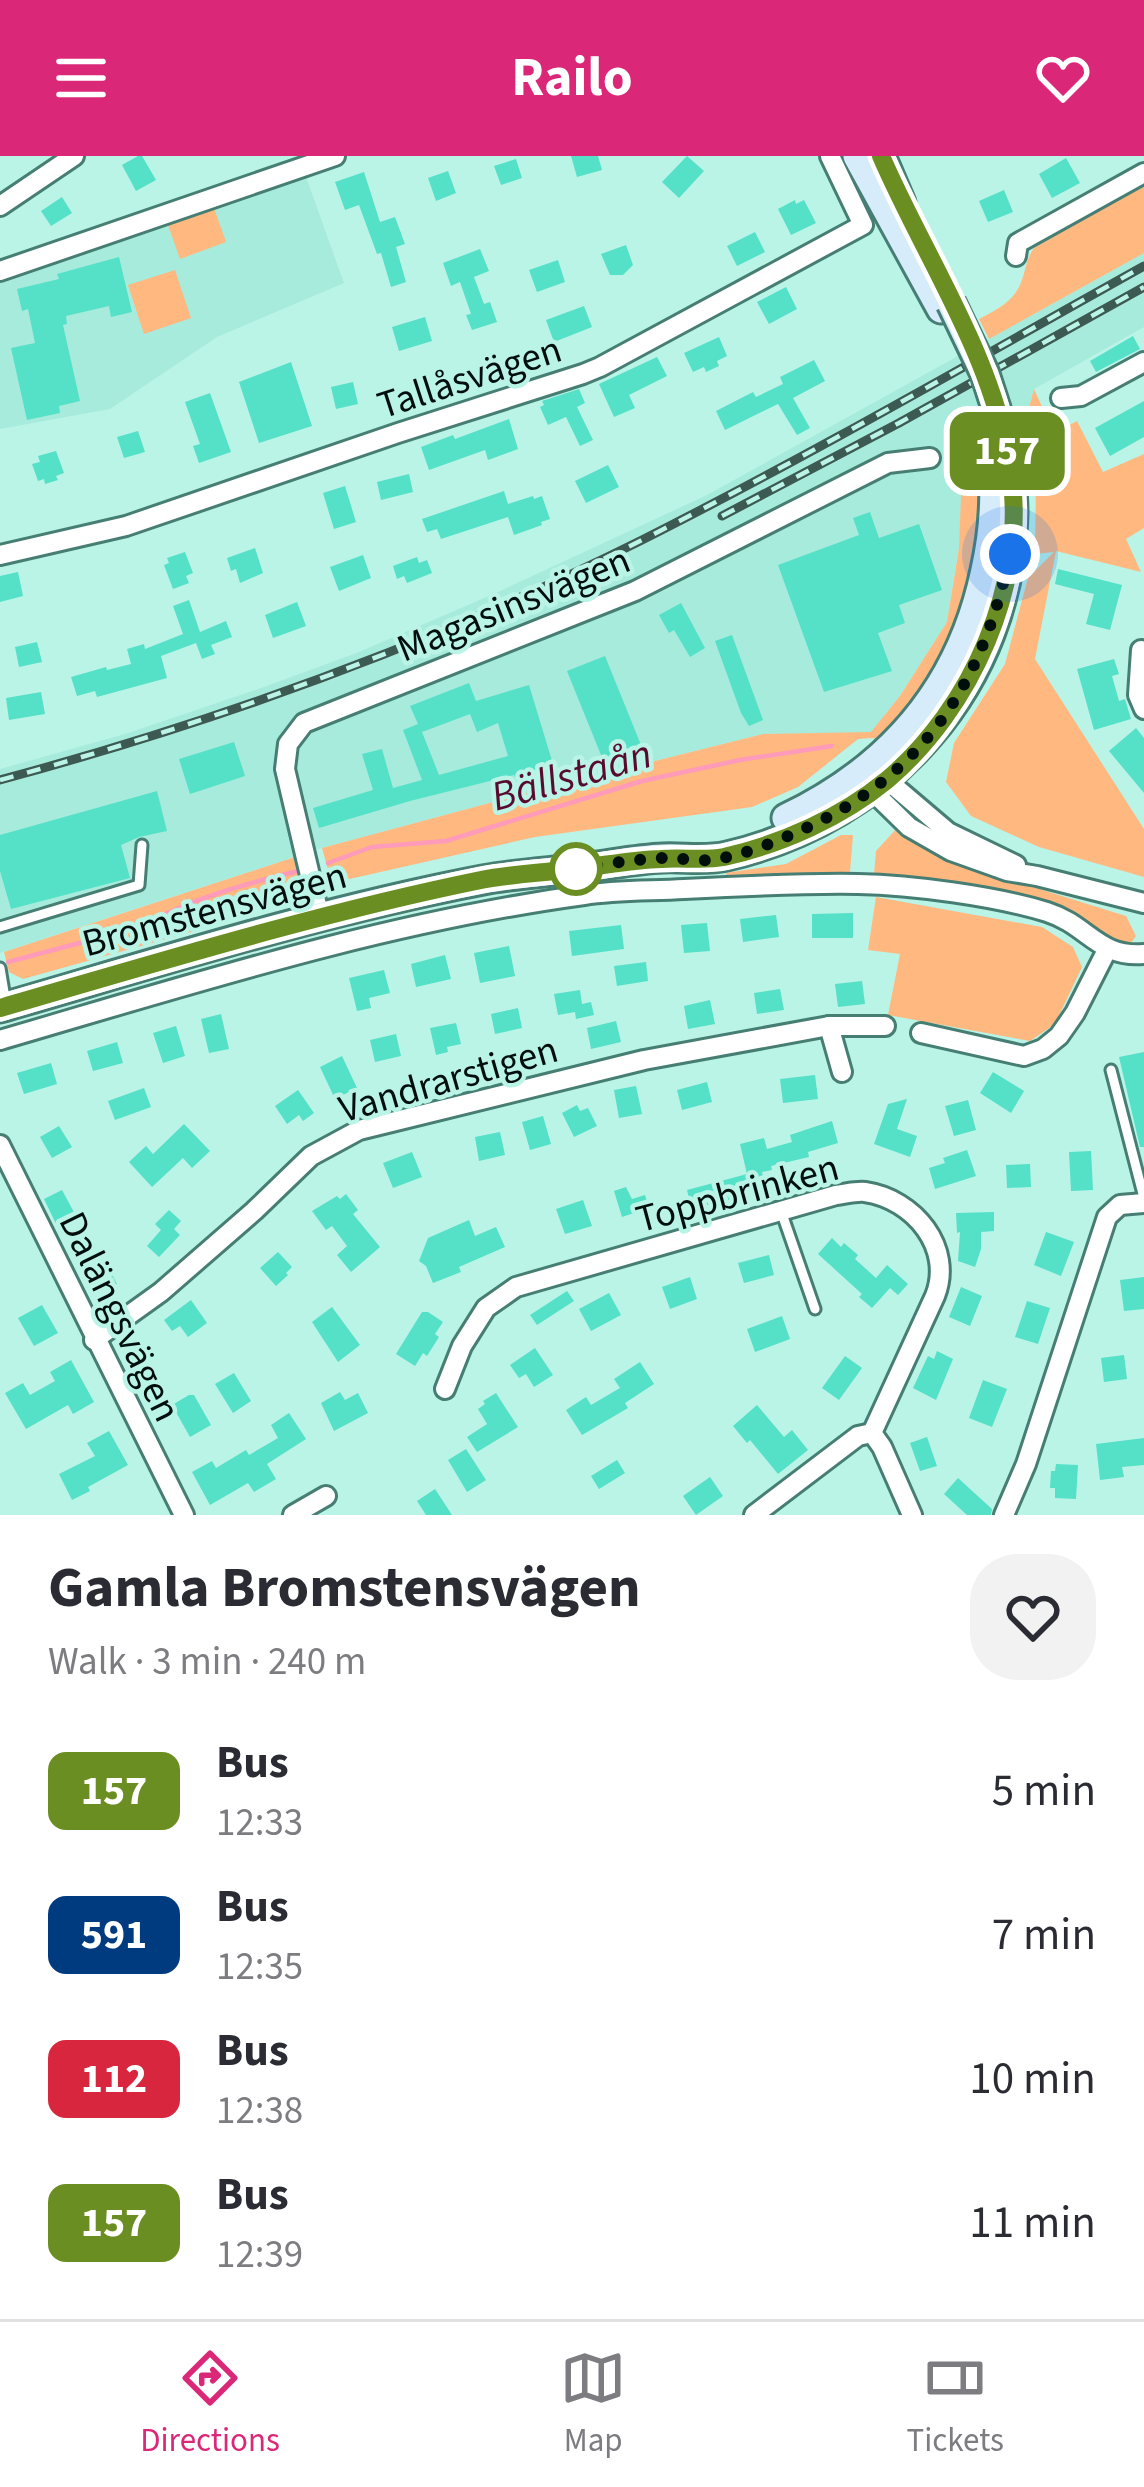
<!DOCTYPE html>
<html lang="en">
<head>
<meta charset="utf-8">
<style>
  body { margin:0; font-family:"Source Sans 3",sans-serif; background:#f2f2f3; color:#2b2b33; height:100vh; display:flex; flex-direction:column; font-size:45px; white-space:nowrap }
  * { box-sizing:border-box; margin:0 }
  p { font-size:39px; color:#7c7c81 }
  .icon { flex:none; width:66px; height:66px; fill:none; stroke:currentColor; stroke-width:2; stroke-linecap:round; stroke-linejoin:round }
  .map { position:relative; height:1359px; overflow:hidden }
  .side { display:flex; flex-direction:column; background:#fff; flex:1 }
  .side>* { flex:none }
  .badge { padding:0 24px; border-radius:18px; font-size:42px; line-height:78px }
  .you { position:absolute; width:60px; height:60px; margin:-30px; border:9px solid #fff; border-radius:50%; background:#1a73e8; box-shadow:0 0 0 18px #1a73e833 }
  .map>.badge { position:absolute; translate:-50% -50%; box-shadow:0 0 0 6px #fff }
  .round { display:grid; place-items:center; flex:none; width:126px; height:126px; border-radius:48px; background:#f2f2f3 }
  .summary { display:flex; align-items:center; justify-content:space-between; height:204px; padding:0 48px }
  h1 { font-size:57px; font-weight:700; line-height:90px }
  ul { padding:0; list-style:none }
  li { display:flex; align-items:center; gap:36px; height:144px; padding:0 48px }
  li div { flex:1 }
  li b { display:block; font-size:45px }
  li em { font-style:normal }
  li .badge { min-width:132px; font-weight:700; text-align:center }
  header { display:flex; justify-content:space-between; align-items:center; height:156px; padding:0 48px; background:#db2777; color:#fff; font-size:54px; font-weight:700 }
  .tab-bar { display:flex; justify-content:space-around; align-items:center; height:168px; border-top:3px solid #e1e1e2; background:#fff; font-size:33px; color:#7c7c81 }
  .tab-bar a { display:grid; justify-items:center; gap:6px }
  .tab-bar .current { color:#db2777 }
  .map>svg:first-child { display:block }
  .built { fill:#a7ebdc }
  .green { fill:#ffb87f }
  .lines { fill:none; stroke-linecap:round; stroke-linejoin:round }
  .stream { stroke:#fe9aba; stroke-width:4.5 }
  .building { fill:#55e0c8; fill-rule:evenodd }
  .lane-casing { stroke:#477e73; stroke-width:15 }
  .street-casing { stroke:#477e73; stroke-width:24 }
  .secondary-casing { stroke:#477e73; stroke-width:33 }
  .lane { stroke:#fff; stroke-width:9 }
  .street { stroke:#fff; stroke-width:18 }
  .secondary { stroke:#d6ecfb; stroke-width:27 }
  .rail-casing { stroke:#3c5952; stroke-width:9 }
  .rail { stroke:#baf4e7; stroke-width:4.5; stroke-dasharray:14; stroke-linecap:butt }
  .secondary-bridge-casing { stroke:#477e73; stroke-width:33; stroke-linecap:butt }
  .secondary-bridge { stroke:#d6ecfb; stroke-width:27 }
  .line-casing { stroke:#fff; stroke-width:27 }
  .line { stroke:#6b8e23; stroke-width:18 }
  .walk { stroke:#000f0c; stroke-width:12; stroke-dasharray:0 21.6 }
  .stop-dot { fill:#fff; stroke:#6b8e23; stroke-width:6 }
  .labels { text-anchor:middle; stroke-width:9; stroke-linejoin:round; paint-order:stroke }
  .street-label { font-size:39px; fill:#000f0c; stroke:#baf4e7 }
  .water-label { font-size:42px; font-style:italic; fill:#580b2e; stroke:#baf4e7 }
</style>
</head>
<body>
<header><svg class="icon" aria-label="menu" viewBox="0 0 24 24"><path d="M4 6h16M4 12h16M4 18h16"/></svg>Railo<svg class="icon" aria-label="heart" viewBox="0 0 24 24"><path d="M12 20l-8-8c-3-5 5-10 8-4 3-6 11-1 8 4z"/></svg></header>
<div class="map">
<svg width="1144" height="1359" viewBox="0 0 1144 1359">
  <rect width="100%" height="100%" fill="#baf4e7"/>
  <g class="built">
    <polygon points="305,18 344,127 217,181 110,253 0,273 0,122"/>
    <polygon points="1144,97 1144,171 1034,233 1024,271 976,283 947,466 900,540 871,577 763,578 519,639 322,692 0,797 0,613 125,578 264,531 359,496 498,436 707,339"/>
  </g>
  <g class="green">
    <path d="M 1144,29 L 1144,97 L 989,183 L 979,163 C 994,155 1011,147 1019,131 C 1026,117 1025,105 1034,92 Z"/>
    <polygon points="214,52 226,86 180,103 168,69"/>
    <polygon points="175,114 191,162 144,178 128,129"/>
    <polygon points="1034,233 1054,277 1077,265 1103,316 1144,298 1144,372 1126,383 1141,416 1056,395 1035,503 1144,673 1144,721 1039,691 971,660 946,626 954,587 1005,508 1028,422 1054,396 1035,398 1036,322 1024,271"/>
    <polygon points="976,283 984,300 986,368 963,464 915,550 882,585 873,582 858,583 798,631 752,651 535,681 345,724 329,717 322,692 519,639 763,578 871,576 900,540 947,466 959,392 962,315"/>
    <polygon points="897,672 965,710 1126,760 1136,780 1128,791 1116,787 1085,763 1037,742 938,725 874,719 876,695"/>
    <polygon points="841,679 853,679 850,716 729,721 725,717 786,708"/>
    <polygon points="295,701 299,727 290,739 242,754 191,776 23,823 9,816 4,796"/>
    <polygon points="876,741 1042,771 1073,791 1082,811 1055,868 1030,885 888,859 900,798 868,794"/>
  </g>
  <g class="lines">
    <g class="stream">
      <polyline points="328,707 372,691 446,685 642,625 740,604 832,590"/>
      <path d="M 144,769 C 193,742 245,728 298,715"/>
      <polyline points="8,806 132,773"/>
    </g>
  </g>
  <g class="building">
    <polygon points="138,0 142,0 156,24 136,35 122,9"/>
    <polygon points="571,0 598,0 602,14 577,21"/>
    <polygon points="687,0 704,15 679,42 662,26"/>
    <polygon points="1066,2 1080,27 1052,42 1039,18"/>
    <polygon points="516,3 522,22 501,29 494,10"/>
    <polygon points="448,15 456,37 436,45 428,22"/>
    <polygon points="364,16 380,66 395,61 405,88 396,91 406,126 391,131 381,97 377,98 359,49 345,54 335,26"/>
    <polygon points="1004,34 1013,56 988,66 979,45"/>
    <polygon points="62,41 72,57 51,70 41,55"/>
    <polygon points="795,44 796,48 804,44 816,67 791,79 778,53"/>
    <polygon points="755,76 765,96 737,110 727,90"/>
    <polygon points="626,89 633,109 623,119 610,119 601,98"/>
    <polygon points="480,93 489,115 474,121 484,148 490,146 497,166 472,174 466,159 471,158 460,126 451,130 443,107"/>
    <polygon points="119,101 132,156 111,161 109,150 66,160 67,168 63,169 80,245 59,250 60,257 27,264 11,192 35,187 28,153 22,155 17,133 59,123 57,118"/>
    <polygon points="558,104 565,126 537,136 529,114"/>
    <polygon points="786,131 797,153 769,168 757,146"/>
    <polygon points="584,150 592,171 554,186 546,164"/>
    <polygon points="425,161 432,185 399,195 392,171"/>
    <polygon points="1133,180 1140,193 1096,216 1090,205"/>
    <polygon points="719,181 727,200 717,205 719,210 706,216 704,211 693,216 684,197"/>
    <polygon points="657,201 667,220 629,239 635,252 614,261 599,228"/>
    <polygon points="814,204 825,225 793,242 810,272 797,279 778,248 725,274 716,255 753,236 756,241 783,228 780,221"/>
    <polygon points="291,206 312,270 259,287 239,226"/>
    <polygon points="353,226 358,248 336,253 331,231"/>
    <polygon points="579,233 585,247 577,251 593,284 580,290 566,261 548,269 540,251 544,249 542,245"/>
    <polygon points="210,237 231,296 199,307 193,290 200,288 185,246"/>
    <polygon points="1144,245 1144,281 1110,300 1095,272"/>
    <polygon points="509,263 518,293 488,304 485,294 429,314 421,291 453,279 455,283"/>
    <polygon points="138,275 145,296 124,302 117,281"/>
    <polygon points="56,295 64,317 56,320 58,324 45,328 44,323 38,325 32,308 40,306 38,300"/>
    <polygon points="608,309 619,331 586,347 575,325"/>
    <polygon points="409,318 413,336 381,344 377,326"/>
    <polygon points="345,330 356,366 334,373 323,337"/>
    <polygon points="504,335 508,348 533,340 534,343 542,340 550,363 541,366 542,369 514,379 508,361 441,383 437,373 427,376 422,363"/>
    <polygon points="870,356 879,382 919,368 942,434 899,449 905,467 878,477 892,515 824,536 778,409 859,379 853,362"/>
    <polygon points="255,392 263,417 240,427 236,413 231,415 227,402"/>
    <polygon points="185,396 193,417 186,420 189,427 173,433 164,409 169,407 167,402"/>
    <polygon points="363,399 371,422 339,435 330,411"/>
    <polygon points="417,401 419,407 427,404 432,417 407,427 404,420 397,423 393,410"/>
    <polygon points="1058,413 1122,429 1110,474 1086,468 1094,438 1055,428"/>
    <polygon points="18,416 23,440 0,446 0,420"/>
    <polygon points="189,444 200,476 226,465 232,481 211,489 215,498 202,503 196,487 161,500 167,522 97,541 95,535 77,540 71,521 106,511 107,514 131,508 127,493 144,488 145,493 183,478 173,450"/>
    <polygon points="297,446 306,470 273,482 265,459"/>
    <polygon points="681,447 705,492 690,501 674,474 669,477 659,459"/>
    <polygon points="732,479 763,564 749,570 741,557 715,485"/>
    <polygon points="37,486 42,506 19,511 15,491"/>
    <polygon points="605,500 641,589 603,604 567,515"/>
    <polygon points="1114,503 1119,518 1112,520 1119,545 1125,543 1131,563 1094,574 1077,513"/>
    <path d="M 469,527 L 476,545 L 529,529 L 553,608 L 515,621 L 514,619 L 410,645 L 319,672 L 313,652 L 373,634 L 362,598 L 382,593 L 393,632 L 422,624 L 403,574 L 418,568 L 410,550 ZM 470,558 L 477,576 L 498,567 L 508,600 L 439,619 L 422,576 Z"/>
    <polygon points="41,536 45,558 9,564 6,542"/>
    <polygon points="1136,572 1144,582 1144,637 1109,595"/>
    <polygon points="234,586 245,620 190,638 179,603"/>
    <polygon points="157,635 167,675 139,681 121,689 130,722 11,753 0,715 0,679"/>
    <polygon points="853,757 853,782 812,782 812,758"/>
    <polygon points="776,759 779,781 743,786 740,763"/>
    <polygon points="707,767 710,795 684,797 681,769"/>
    <polygon points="621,769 624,793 572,800 569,775"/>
    <polygon points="509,790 515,820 480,827 474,797"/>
    <polygon points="445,799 451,823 416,831 411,808"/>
    <polygon points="646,806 648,825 617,830 614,810"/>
    <polygon points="384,814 390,837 369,842 371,852 357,855 349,822"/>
    <polygon points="862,825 865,848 838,851 835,828"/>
    <polygon points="780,833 784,854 757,858 754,837"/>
    <polygon points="580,834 582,848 591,846 594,859 576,863 575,856 558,859 554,838"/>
    <polygon points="710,844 715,868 688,873 684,850"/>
    <polygon points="518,852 522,872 495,878 491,858"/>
    <polygon points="221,858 229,893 209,897 201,863"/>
    <polygon points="616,865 621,886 591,893 587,872"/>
    <polygon points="456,867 461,888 447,891 448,896 436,899 430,872"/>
    <polygon points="176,870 185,900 163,907 153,877"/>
    <polygon points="396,878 401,900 375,906 370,884"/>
    <polygon points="117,886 123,907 93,915 87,895"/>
    <polygon points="1144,896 1144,991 1140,991 1119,901"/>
    <polygon points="342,900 357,932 335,943 320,911"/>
    <polygon points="51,907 57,928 24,938 17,917"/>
    <polygon points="993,916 1024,935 1011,957 980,937"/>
    <polygon points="815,919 818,943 783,947 780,923"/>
    <polygon points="707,926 712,946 682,954 677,934"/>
    <polygon points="636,930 642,958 619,962 614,934"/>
    <polygon points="144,932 151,951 115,964 108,945"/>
    <polygon points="298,934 314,957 303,965 299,959 287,968 275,950"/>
    <polygon points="907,943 897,973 917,980 910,1001 874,988 888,948"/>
    <polygon points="968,944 976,974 954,980 945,950"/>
    <polygon points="577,949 580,955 588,952 597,970 574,981 562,957"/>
    <polygon points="543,960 551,988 530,994 522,966"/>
    <polygon points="832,965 838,987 808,996 809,1001 771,1010 772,1014 762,1016 765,1031 732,1039 733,1043 705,1050 704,1047 691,1051 687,1034 747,1018 740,988 764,982 767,993 792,986 790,979"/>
    <polygon points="184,968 210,995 192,1012 183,1002 152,1031 129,1006 146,990 153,998"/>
    <polygon points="59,970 72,991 52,1002 40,981"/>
    <polygon points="500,976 505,999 479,1005 475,981"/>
    <polygon points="967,994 976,1020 935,1033 929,1012 945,1007 943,1002"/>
    <polygon points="1091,995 1093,1034 1071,1035 1069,996"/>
    <polygon points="412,996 422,1021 393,1032 383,1007"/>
    <polygon points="1030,1008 1031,1031 1007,1032 1006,1009"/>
    <polygon points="626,1031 632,1043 645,1039 649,1052 622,1061 614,1035"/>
    <polygon points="62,1034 76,1060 57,1070 44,1043"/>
    <polygon points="346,1038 358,1054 353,1058 380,1091 351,1116 337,1099 347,1090 332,1070 326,1074 312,1055 337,1040 340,1043"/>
    <polygon points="583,1044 592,1070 565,1078 556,1053"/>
    <polygon points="169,1054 181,1065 174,1073 180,1079 159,1101 147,1090 161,1074 155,1068"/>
    <polygon points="994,1056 994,1075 981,1076 981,1093 975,1111 958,1105 960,1076 957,1077 956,1057"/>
    <polygon points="469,1064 475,1080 496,1071 505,1091 459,1111 461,1116 433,1127 426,1110 419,1105 428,1082"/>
    <polygon points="1046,1076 1074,1086 1061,1120 1034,1109"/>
    <polygon points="832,1082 841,1091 844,1087 858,1099 855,1103 876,1122 887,1109 908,1128 898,1139 890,1132 872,1152 859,1141 862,1138 818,1098"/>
    <polygon points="278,1096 292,1111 286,1117 288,1119 276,1130 260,1112"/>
    <polygon points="101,1098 117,1128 94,1140 78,1111"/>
    <polygon points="769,1099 774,1119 744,1127 738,1107"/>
    <polygon points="690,1121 697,1143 670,1153 662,1131"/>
    <polygon points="1144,1121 1144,1153 1124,1155 1120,1124"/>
    <polygon points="961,1131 982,1140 970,1170 949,1161"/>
    <polygon points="567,1135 574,1145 537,1169 530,1159"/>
    <polygon points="609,1137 621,1159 591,1175 579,1153"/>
    <polygon points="191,1144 207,1167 188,1181 180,1170 172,1175 164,1164"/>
    <polygon points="1027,1145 1050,1152 1038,1188 1015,1181"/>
    <polygon points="42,1149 58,1177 34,1190 18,1162"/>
    <polygon points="332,1151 360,1189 338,1206 312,1166"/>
    <polygon points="422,1156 428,1156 443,1166 435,1178 439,1181 427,1200 423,1197 415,1210 396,1198"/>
    <polygon points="782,1160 790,1183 755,1196 747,1173"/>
    <polygon points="535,1192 553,1219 534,1231 526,1218 519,1222 510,1209"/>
    <polygon points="937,1195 953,1203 936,1244 913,1232 928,1200 934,1203"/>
    <polygon points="1124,1199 1127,1223 1104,1226 1101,1202"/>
    <polygon points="845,1200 862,1212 839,1244 822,1232"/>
    <polygon points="71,1204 94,1246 73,1258 68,1249 26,1273 5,1237 23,1227 30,1239 55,1225 50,1216"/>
    <polygon points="640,1206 654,1228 625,1247 628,1252 582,1279 566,1254 586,1241 591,1249 620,1232 614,1223"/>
    <polygon points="234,1217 251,1245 233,1257 215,1228"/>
    <polygon points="983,1224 1007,1233 992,1271 969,1262"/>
    <polygon points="340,1236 345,1244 358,1237 368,1257 334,1275 321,1247"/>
    <polygon points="496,1237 518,1271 477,1296 467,1281 487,1268 478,1253 485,1248 483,1245"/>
    <polygon points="189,1239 194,1239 211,1269 190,1281 172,1249"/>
    <polygon points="757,1249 784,1281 792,1274 808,1294 778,1318 750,1284 747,1287 733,1270"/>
    <polygon points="289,1257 306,1283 267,1308 276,1323 254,1336 248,1327 210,1349 192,1316 212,1305 216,1312 246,1294 249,1299 278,1282 271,1269"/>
    <polygon points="109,1275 128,1309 88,1331 90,1335 72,1344 59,1318 95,1300 87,1287"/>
    <polygon points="927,1281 937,1310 920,1315 910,1287"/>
    <polygon points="1144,1282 1144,1309 1122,1311 1124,1321 1100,1324 1096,1288"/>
    <polygon points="466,1293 486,1324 467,1336 448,1304"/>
    <polygon points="617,1304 625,1317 599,1333 591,1320"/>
    <polygon points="1056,1308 1078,1309 1076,1343 1055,1342 1055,1332 1050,1332 1051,1315 1055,1315"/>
    <polygon points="710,1321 723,1340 696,1359 683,1340"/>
    <polygon points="958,1322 992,1353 991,1359 967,1359 944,1338"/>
    <polygon points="435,1333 452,1359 426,1359 417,1345"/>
  </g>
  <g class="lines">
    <defs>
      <g id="lane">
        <polyline points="0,771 139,729 142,689"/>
        <polyline points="0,812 6,848"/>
        <polyline points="1111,914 1144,1042"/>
        <polyline points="781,1055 815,1153"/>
      </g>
      <g id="street">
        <polyline points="0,50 74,0"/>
        <polyline points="1016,100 1018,87 1144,17"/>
        <polyline points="0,115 335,0"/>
        <polyline points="1061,242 1081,240 1144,206"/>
        <polyline points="0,399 126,370 398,277 583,218 600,211 863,69 830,0"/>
        <polyline points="1141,494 1138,539 1144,553"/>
        <polyline points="881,619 948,676 1016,709"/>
        <polyline points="863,626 909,671 951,695 1007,715 1037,720 1144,747"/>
        <polyline points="320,762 285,613 288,588 304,567 635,435 888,307 930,302"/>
        <polyline points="829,870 842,916"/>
        <polyline points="921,877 1024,900 1043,893 1059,880 1075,857 1107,794"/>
        <path d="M 0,884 C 192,828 385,766 584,739 C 617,734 651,735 684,733 C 742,730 800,727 858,728 C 912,729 995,740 1047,756 C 1088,769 1098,802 1144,798"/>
        <polyline points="0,989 184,1359"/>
        <polyline points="94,1184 161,1136 254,1055 311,1000 359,974 644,904 829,870 885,870"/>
        <path d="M 445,1233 L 462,1190 L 486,1152 L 516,1131 L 836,1039 C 845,1038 856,1035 865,1036 C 914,1043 954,1092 935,1140 L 872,1277 L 882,1291 L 912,1359"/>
        <polyline points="293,1359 326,1340"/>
        <polyline points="754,1359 858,1280 872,1277"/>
        <polyline points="1004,1359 1026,1308 1107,1061 1120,1049 1144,1047"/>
      </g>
      <g id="secondary">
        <polyline points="857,0 941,153"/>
        <polyline points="881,0 901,47"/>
        <path d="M 786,662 C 893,611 961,530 985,414 C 993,378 996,341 992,304"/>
        <path d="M 0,852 C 159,806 320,755 483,724 C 515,718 549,716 582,712 C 609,709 636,703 663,702 C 685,701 705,705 727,700 C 888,663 1011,528 1013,358 C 1013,330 1009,304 1004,277"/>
      </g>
    </defs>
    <use href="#lane" class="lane-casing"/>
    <use href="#street" class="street-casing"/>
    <use href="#secondary" class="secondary-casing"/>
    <use href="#lane" class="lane"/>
    <use href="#street" class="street"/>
    <use href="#secondary" class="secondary"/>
    <defs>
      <g id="rail">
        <polyline points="722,360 899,267 1144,131"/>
        <path d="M 0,624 C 219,565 437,486 640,385 C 811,299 977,203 1144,110"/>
      </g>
    </defs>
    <use href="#rail" class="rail-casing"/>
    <use href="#rail" class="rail"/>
    <defs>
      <polyline id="secondary-bridge" points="951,147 985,218 1004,277"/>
    </defs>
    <use href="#secondary-bridge" class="secondary-bridge-casing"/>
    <use href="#secondary-bridge" class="secondary-bridge"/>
  </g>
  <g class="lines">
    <defs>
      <path id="line" d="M 0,852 C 159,806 319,757 481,724 C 511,718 542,717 571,713 C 601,710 631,704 661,703 C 683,701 703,705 724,701 C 782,688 842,661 887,624 C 972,552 1027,428 1011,317 C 995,202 926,104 881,0"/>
    </defs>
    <use href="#line" class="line-casing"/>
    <use href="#line" class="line"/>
    <path class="walk" d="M 576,713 C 599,709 636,703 664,702 C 679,702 695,705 710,704 C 742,700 776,686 806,672 C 926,616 983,526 1010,398"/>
  </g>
  <circle class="stop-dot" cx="576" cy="713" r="24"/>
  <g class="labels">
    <g class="street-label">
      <text transform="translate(469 220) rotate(-18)" y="14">Tallåsvägen</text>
      <text transform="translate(513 447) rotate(-22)" y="14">Magasinsvägen</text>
      <text transform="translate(214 752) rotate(-15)" y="14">Bromstensvägen</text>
      <text transform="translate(448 922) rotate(-16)" y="14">Vandrarstigen</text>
      <text transform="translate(737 1036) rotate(-15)" y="14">Toppbrinken</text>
      <text transform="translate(121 1160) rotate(64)" y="14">Dalängsvägen</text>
    </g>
    <g class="water-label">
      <text transform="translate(571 618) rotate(-16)" y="15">Bällstaån</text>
    </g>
  </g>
</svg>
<div class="you" style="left:1010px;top:398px"></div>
<b class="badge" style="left:1007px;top:295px;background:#6b8e23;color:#fff">157</b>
</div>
<section class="side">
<div class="summary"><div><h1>Gamla Bromstensvägen</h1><p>Walk · 3 min · 240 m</p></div><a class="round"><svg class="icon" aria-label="heart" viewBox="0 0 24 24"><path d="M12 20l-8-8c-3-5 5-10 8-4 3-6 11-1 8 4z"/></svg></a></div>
<ul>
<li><span class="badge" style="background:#6b8e23;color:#fff">157</span><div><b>Bus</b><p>12:33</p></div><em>5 min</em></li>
<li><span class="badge" style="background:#003b80;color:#fff">591</span><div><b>Bus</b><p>12:35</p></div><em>7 min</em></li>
<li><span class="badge" style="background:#d7263d;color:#fff">112</span><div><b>Bus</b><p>12:38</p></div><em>10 min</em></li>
<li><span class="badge" style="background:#6b8e23;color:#fff">157</span><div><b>Bus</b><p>12:39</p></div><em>11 min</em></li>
</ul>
</section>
<nav class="tab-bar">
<a class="current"><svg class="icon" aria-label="directions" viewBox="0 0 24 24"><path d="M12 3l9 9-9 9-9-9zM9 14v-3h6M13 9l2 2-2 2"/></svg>Directions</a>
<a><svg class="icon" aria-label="map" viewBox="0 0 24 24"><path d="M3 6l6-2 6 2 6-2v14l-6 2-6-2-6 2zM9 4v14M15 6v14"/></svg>Map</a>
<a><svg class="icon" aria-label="tickets" viewBox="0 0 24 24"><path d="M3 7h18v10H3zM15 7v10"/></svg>Tickets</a>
</nav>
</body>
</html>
